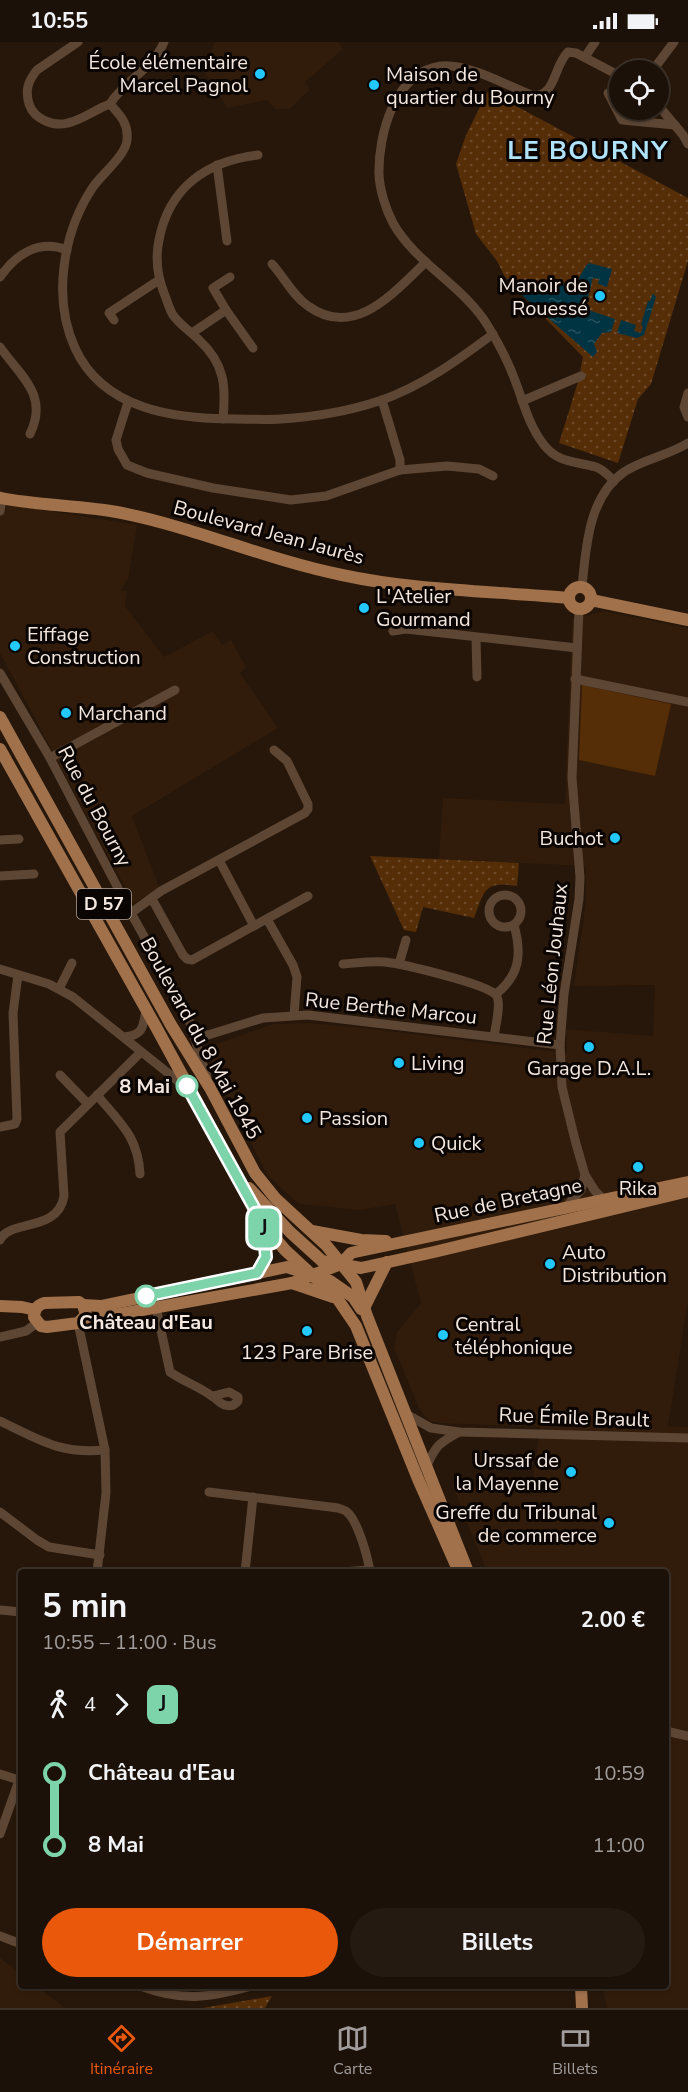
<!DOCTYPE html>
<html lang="fr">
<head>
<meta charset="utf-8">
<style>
  body { margin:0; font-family:"Nunito Sans",sans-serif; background:#251a12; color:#f1f3f6; height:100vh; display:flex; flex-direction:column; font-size:22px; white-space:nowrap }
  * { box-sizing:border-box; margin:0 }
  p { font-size:20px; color:#a09d9c }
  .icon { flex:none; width:33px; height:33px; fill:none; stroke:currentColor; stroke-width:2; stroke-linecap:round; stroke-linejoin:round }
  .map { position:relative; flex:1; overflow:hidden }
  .side { position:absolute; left:18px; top:1527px; width:651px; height:420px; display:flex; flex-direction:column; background:#1c1108; border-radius:6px; box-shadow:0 2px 4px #0004,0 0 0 2px #3a3129 }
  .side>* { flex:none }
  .badge { padding:0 12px; border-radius:9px; font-size:21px; line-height:39px }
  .buttons { position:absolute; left:609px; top:18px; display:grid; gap:12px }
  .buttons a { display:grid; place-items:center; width:60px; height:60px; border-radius:50%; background:#1c1108; box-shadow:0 2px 4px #0004,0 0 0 2px #3a3129; font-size:30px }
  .map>.badge { position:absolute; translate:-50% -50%; box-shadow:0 0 0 3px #fff }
  .legs { display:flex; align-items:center; gap:9px; height:66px; padding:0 24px; font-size:20px }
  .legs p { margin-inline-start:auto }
  .overview { display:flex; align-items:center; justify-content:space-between; height:102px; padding:0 24px }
  h1 { font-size:33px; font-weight:700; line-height:45px }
  .primary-button { display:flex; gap:12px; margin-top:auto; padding:12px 24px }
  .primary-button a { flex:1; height:69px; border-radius:36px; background:#ea580c; color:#fff; font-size:24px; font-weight:700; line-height:69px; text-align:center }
  .primary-button a+a { background:#251a12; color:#f1f3f6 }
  ul { padding:0 24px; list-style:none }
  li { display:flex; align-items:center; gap:21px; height:72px; font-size:22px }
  li i { display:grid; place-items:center; width:9px; height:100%; margin:0 8px; background:currentColor }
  li i::after { content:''; width:15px; height:15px; margin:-8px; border:4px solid; border-radius:50%; background:#1c1108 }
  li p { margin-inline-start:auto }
  li:first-child i { background:linear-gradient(#0000 50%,currentColor 0) }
  li:last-child i { background:linear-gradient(currentColor 50%,#0000 0) }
  .status { display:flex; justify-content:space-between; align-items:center; height:42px; padding:0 30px; background:#1c1108; direction:ltr }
  .status svg { height:16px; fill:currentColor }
  .tab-bar { display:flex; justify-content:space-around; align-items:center; height:84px; border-top:2px solid #3a3129; background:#1c1108; font-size:16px; color:#a09d9c }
  .tab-bar a { display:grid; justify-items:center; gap:3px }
  .tab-bar .active { color:#ea580c }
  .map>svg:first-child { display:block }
  .built { fill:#311c0b }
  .green { fill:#552d07 }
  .park { fill:url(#park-dots) }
  .water { fill:url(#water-ripples) }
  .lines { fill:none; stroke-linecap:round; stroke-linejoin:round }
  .minor { stroke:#5d4634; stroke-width:9 }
  .major { stroke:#a0714b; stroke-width:12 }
  .line-1-casing { stroke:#fff; stroke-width:14 }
  .line-1 { stroke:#7dd3aa; stroke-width:9 }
  .poi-dot { fill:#23c9fe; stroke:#0a0502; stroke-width:2 }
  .stop-1-dot { fill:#fff; stroke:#7dd3aa; stroke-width:3 }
  .labels { text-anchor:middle; stroke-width:6; stroke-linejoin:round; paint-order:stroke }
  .shield { fill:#0a0502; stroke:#ada39d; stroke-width:1.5 }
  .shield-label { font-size:18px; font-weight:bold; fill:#f3e7df }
  .poi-label { font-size:20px; fill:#f3e7df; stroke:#0a0502; text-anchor:start }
  .street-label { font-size:20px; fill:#f3e7df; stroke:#0a0502 }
  .stop-label { font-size:20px; font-weight:bold; fill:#f3e7df; stroke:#0a0502; text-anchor:end }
  .district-label { font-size:26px; font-weight:bold; letter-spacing:1.5px; fill:#b0e3f9; stroke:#0a0502 }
</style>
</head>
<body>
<div class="status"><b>10:55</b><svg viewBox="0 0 49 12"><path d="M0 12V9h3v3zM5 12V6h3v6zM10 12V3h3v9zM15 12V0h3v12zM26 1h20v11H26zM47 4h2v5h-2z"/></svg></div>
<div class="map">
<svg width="688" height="1966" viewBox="0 0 688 1966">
  <defs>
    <pattern id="park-dots" width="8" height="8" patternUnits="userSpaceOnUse" patternTransform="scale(1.5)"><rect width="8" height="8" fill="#552d07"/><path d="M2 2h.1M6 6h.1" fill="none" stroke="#6e4b2b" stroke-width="1.8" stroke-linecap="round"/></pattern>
    <pattern id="water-ripples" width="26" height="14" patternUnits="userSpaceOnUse" patternTransform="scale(1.5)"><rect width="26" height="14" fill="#003443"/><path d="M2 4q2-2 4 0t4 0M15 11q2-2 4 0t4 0" fill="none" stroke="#26515e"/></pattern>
  </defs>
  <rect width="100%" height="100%" fill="#26170a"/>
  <g class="built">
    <polygon points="215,0 338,0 343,7 305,40 310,48 289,67 276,67 267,58 227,66 200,23 208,17"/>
    <polygon points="0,461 137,483 128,537 121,548 127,549 125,564 164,615 213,589 222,603 231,598 246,625 240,631 278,686 132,774 159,845 134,862 0,611"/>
    <polygon points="603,569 688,586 688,1259 668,1384 688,1385 688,1966 607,1966 602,1944 666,1944 666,1530 487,1530 452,1442 531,1453 540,1385 441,1381 430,1379 424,1374 419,1366 394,1306 397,1290 421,1261 395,1162 360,1168 299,1162 268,1134 209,1019 209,1005 273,982 309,981 363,986 567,1011 566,987 653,994 655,943 574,944 586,859 585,824 439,817 443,756 565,762 572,577"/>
    <polygon points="0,1916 21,1932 21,1944 36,1944 65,1966 0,1966"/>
  </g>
  <polygon class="green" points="582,643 671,662 655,734 579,718"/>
  <g class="park">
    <polygon points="488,49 688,156 688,219 651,342 638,357 618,421 559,401 578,340 583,315 505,235 497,219 476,192 456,122 466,93"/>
    <path d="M 370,814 L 519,821 L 517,844 C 483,839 485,848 474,876 L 423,865 L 416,890 L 404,888 Z"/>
    <polygon points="272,1954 265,1966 203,1966"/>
  </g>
  <g class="water">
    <path d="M 589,221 L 612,227 L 607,245 L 598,242 L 599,237 L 593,236 L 585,267 L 615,277 L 611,290 L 602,291 L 594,302 L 597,310 L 593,315 L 524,255 L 507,237 L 516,237 L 530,248 C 544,240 560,246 574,240 C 582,236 582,226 589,221 Z"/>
    <polygon points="653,251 656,255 644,293 637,296 617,291 621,278 636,283 634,289 641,291 643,284 641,283 648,259 650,259"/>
  </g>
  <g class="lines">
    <g class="minor">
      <path d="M 78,0 L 37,28 C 28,39 25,48 29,62 C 34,77 53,85 68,81 C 82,78 96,67 110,62"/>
      <polyline points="585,15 595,0"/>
      <polyline points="653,28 674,0"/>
      <polyline points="608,51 622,78 675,83"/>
      <path d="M 110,62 C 120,73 129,82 127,98 C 126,113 102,132 93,145 C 63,190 52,256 75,306 C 103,368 175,377 235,377 C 251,377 266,378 281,377 C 313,375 349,369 379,359 C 421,345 458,318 493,292"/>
      <path d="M 110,62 C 124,39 154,26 164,0"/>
      <polyline points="658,63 683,93 688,102"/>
      <polyline points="217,123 227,199"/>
      <path d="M 272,222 C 284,235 293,254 308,264 C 355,298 395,249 426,220"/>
      <path d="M 0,235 C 16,212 39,197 67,208"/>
      <polyline points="226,268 213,246 230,235"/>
      <polyline points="114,278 109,271 159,238"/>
      <polyline points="192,291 226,268 253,306"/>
      <path d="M 0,305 C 21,335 49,353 30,392"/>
      <polyline points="688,351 684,365 688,375"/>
      <polyline points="382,358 400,418 400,428"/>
      <polyline points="522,359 581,334"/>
      <polyline points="128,360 116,398 118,407 127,423 147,431 213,446 291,458 326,454 400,428 447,424 479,427 493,434"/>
      <path d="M 223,377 C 226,344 225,322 199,298 C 191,290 179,282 173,273 C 169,267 167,258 164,251 C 157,233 155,217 159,198 C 169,145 207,119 258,113"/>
      <path d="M 614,439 C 609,434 604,428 596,425 C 576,419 559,422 544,403 C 529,384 524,362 516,341 C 509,321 499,302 488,284 C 464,244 416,222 393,181 C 386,168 380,149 379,133 C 378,94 394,30 441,24 C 467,21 506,43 531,53 C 556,57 553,24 568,10 L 576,11 L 620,34"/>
      <polyline points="0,454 2,456 0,469"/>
      <path d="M 582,545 C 586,506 588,455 624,430 C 642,418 669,413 688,401"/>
      <polyline points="579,567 572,736 580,835 579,857 564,952 560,1003 562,1045 575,1098 585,1133 595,1149 603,1157"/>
      <polyline points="393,589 406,587 577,606"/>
      <polyline points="476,596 477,635"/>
      <polyline points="0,631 50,716 131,871 187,972 207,1035"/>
      <polyline points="575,637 688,660"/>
      <polyline points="50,716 175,648"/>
      <polyline points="0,798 19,797"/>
      <polyline points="219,818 254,884"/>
      <polyline points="0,834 34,832"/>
      <circle cx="505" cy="869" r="16"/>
      <polyline points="152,857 183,913 187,917 192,918 308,854"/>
      <polyline points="131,871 161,849 305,771 308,767 308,762 287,719 274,708"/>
      <polyline points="267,877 293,923 297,935 294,973"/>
      <path d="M 343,922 C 357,921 371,919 385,920 C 403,922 487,942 496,953 C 502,960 495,986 494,995"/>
      <polyline points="399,922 406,898"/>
      <polyline points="0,927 49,942 73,955 188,1047"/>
      <polyline points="59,947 72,921"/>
      <path d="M 496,952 C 520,933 522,912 514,883"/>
      <polyline points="193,989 208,993 263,976 308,973 560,1003"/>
      <path d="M 124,995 C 143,993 143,986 146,968"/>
      <polyline points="60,1033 88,1062"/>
      <path d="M 97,1053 C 120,1081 138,1094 140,1132"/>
      <polyline points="0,1085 15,1082 17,1077 13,971 18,933"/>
      <polyline points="565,1166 581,1148 585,1133"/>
      <path d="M 0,1198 C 9,1177 58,1191 64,1154 L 60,1090 L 141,1010"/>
      <path d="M 156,1265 L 170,1330 C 184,1340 201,1345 213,1355 C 218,1358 220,1362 225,1363 C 232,1365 234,1363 238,1359 L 238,1355 L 229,1350 L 213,1354"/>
      <polyline points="78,1281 105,1408 106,1451 97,1530"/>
      <polyline points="0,1295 26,1289 37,1281"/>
      <polyline points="406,1372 431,1386 459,1390 688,1396"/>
      <path d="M 0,1379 C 40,1398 59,1412 105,1408"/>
      <path d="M 426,1426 C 435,1404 439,1401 459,1390"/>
      <path d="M 209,1450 L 338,1466 C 340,1467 346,1468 347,1470 C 358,1479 368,1516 370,1530"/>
      <polyline points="0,1470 37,1498 49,1505 100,1513"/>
      <polyline points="245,1530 253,1455"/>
      <polyline points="341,1530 370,1528"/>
      <polyline points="0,1568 21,1570"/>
      <polyline points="666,1689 688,1694"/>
      <polyline points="0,1732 19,1738"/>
      <polyline points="0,1792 21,1733"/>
      <polyline points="0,1894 21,1902"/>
      <path d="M 140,1944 C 184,1960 207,1956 252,1944"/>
    </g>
    <g class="major">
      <path d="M 0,456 C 40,464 82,463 122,471 C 197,486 267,518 342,533 C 416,549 494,549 569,556"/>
      <circle cx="580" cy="556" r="11"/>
      <polyline points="591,558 688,578"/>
      <polyline points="0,675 171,983 210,1046 255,1131 276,1157 326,1203 356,1240 367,1274 468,1530"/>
      <polyline points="0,707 156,985 263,1182 285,1208 337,1256 356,1284 418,1437 459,1530"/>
      <polyline points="249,1146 290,1190 322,1219 361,1226 434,1210 688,1149"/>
      <polyline points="312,1189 361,1198 386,1199"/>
      <polyline points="257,1231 266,1215 263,1183"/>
      <polyline points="292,1241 333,1255"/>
      <path d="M 79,1260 L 83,1263 L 86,1273 L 78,1281 L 47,1285 L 41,1284 L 34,1275 C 35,1267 36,1264 44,1261 Z"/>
      <polyline points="83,1263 101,1264 287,1225 330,1239 353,1255 361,1267"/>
      <polyline points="0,1264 22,1265 35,1268"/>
      <polyline points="365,1264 387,1220"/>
      <polyline points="81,1279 292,1241 341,1222 351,1211 355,1210 688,1140"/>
      <polyline points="581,1944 582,1966"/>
    </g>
  </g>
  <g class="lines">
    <defs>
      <polyline id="line-1" points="146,1254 257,1231 266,1215 263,1182 187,1044"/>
    </defs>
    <use href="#line-1" class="line-1-casing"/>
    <use href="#line-1" class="line-1"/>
  </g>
  <g class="poi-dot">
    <circle cx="260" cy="32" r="6"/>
    <circle cx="374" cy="43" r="6"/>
    <circle cx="600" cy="254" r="6"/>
    <circle cx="364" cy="566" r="6"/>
    <circle cx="15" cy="604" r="6"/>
    <circle cx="66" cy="671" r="6"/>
    <circle cx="615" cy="796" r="6"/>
    <circle cx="589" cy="1005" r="6"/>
    <circle cx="399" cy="1021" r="6"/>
    <circle cx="307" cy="1076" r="6"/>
    <circle cx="419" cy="1101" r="6"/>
    <circle cx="638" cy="1125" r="6"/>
    <circle cx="550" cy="1222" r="6"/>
    <circle cx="307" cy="1289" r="6"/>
    <circle cx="443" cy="1293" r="6"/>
    <circle cx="571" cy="1430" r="6"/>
    <circle cx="609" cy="1481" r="6"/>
  </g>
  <g class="stop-1-dot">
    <circle cx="187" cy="1044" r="10"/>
    <circle cx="146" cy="1254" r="10"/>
  </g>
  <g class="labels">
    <rect class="shield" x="77" y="847" width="54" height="30" rx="4.5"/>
    <g class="shield-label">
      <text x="104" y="868">D 57</text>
    </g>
    <g class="poi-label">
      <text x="248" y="27" text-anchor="end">École élémentaire<tspan x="248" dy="23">Marcel Pagnol</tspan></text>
      <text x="386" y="39">Maison de<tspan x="386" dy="23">quartier du Bourny</tspan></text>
      <text x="588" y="250" text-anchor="end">Manoir de<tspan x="588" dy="23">Rouessé</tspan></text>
      <text x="376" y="561">L'Atelier<tspan x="376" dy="23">Gourmand</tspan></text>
      <text x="27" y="599">Eiffage<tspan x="27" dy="23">Construction</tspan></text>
      <text x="78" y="678">Marchand</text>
      <text x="603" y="803" text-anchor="end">Buchot</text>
      <text x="411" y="1028">Living</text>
      <text x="589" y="1033" text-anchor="middle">Garage D.A.L.</text>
      <text x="319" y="1083">Passion</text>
      <text x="431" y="1108">Quick</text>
      <text x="638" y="1153" text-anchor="middle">Rika</text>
      <text x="562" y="1217">Auto<tspan x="562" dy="23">Distribution</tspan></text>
      <text x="455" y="1289">Central<tspan x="455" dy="23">téléphonique</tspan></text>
      <text x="307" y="1317" text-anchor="middle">123 Pare Brise</text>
      <text x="559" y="1425" text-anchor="end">Urssaf de<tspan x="559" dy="23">la Mayenne</tspan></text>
      <text x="597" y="1477" text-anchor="end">Greffe du Tribunal<tspan x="597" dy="23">de commerce</tspan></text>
    </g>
    <g class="street-label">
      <text transform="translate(269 490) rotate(15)" y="7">Boulevard Jean Jaurès</text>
      <text transform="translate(95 764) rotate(62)" y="7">Rue du Bourny</text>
      <text transform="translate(552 922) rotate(-84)" y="7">Rue Léon Jouhaux</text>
      <text transform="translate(391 966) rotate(6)" y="7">Rue Berthe Marcou</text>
      <text transform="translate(201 996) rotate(61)" y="7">Boulevard du 8 Mai 1945</text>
      <text transform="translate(508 1158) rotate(-12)" y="7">Rue de Bretagne</text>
      <text transform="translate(574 1375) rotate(2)" y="7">Rue Émile Brault</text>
    </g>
    <g class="stop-label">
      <text x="170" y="1051">8 Mai</text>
      <text x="146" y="1287" text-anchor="middle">Château d'Eau</text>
    </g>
    <g class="district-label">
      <text x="588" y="117">LE BOURNY</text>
    </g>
  </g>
</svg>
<div class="buttons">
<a><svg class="icon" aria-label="locate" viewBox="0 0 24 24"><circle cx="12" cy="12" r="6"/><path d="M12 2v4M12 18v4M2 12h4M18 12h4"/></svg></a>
</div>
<b class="badge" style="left:264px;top:1186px;background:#7dd3aa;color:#111">J</b>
<section class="side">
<div class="overview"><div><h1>5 min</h1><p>10:55 – 11:00 · Bus</p></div><b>2.00 €</b></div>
<div class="legs"><svg class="icon" aria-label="walk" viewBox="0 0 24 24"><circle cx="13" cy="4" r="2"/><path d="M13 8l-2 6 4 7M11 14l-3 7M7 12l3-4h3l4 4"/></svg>4<svg class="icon" aria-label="forward" viewBox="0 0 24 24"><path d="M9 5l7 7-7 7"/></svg><b class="badge" style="background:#7dd3aa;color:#111">J</b></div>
<ul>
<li><i style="color:#7dd3aa"></i><b>Château d'Eau</b><p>10:59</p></li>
<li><i style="color:#7dd3aa"></i><b>8 Mai</b><p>11:00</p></li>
</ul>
<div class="primary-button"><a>Démarrer</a><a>Billets</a></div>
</section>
</div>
<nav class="tab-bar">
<a class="active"><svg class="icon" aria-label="directions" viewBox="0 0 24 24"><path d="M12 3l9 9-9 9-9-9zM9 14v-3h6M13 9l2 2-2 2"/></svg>Itinéraire</a>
<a><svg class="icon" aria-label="map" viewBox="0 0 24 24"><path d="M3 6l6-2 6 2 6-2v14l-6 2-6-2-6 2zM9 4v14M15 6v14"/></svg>Carte</a>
<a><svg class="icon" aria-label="tickets" viewBox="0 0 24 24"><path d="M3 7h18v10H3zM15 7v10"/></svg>Billets</a>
</nav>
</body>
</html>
